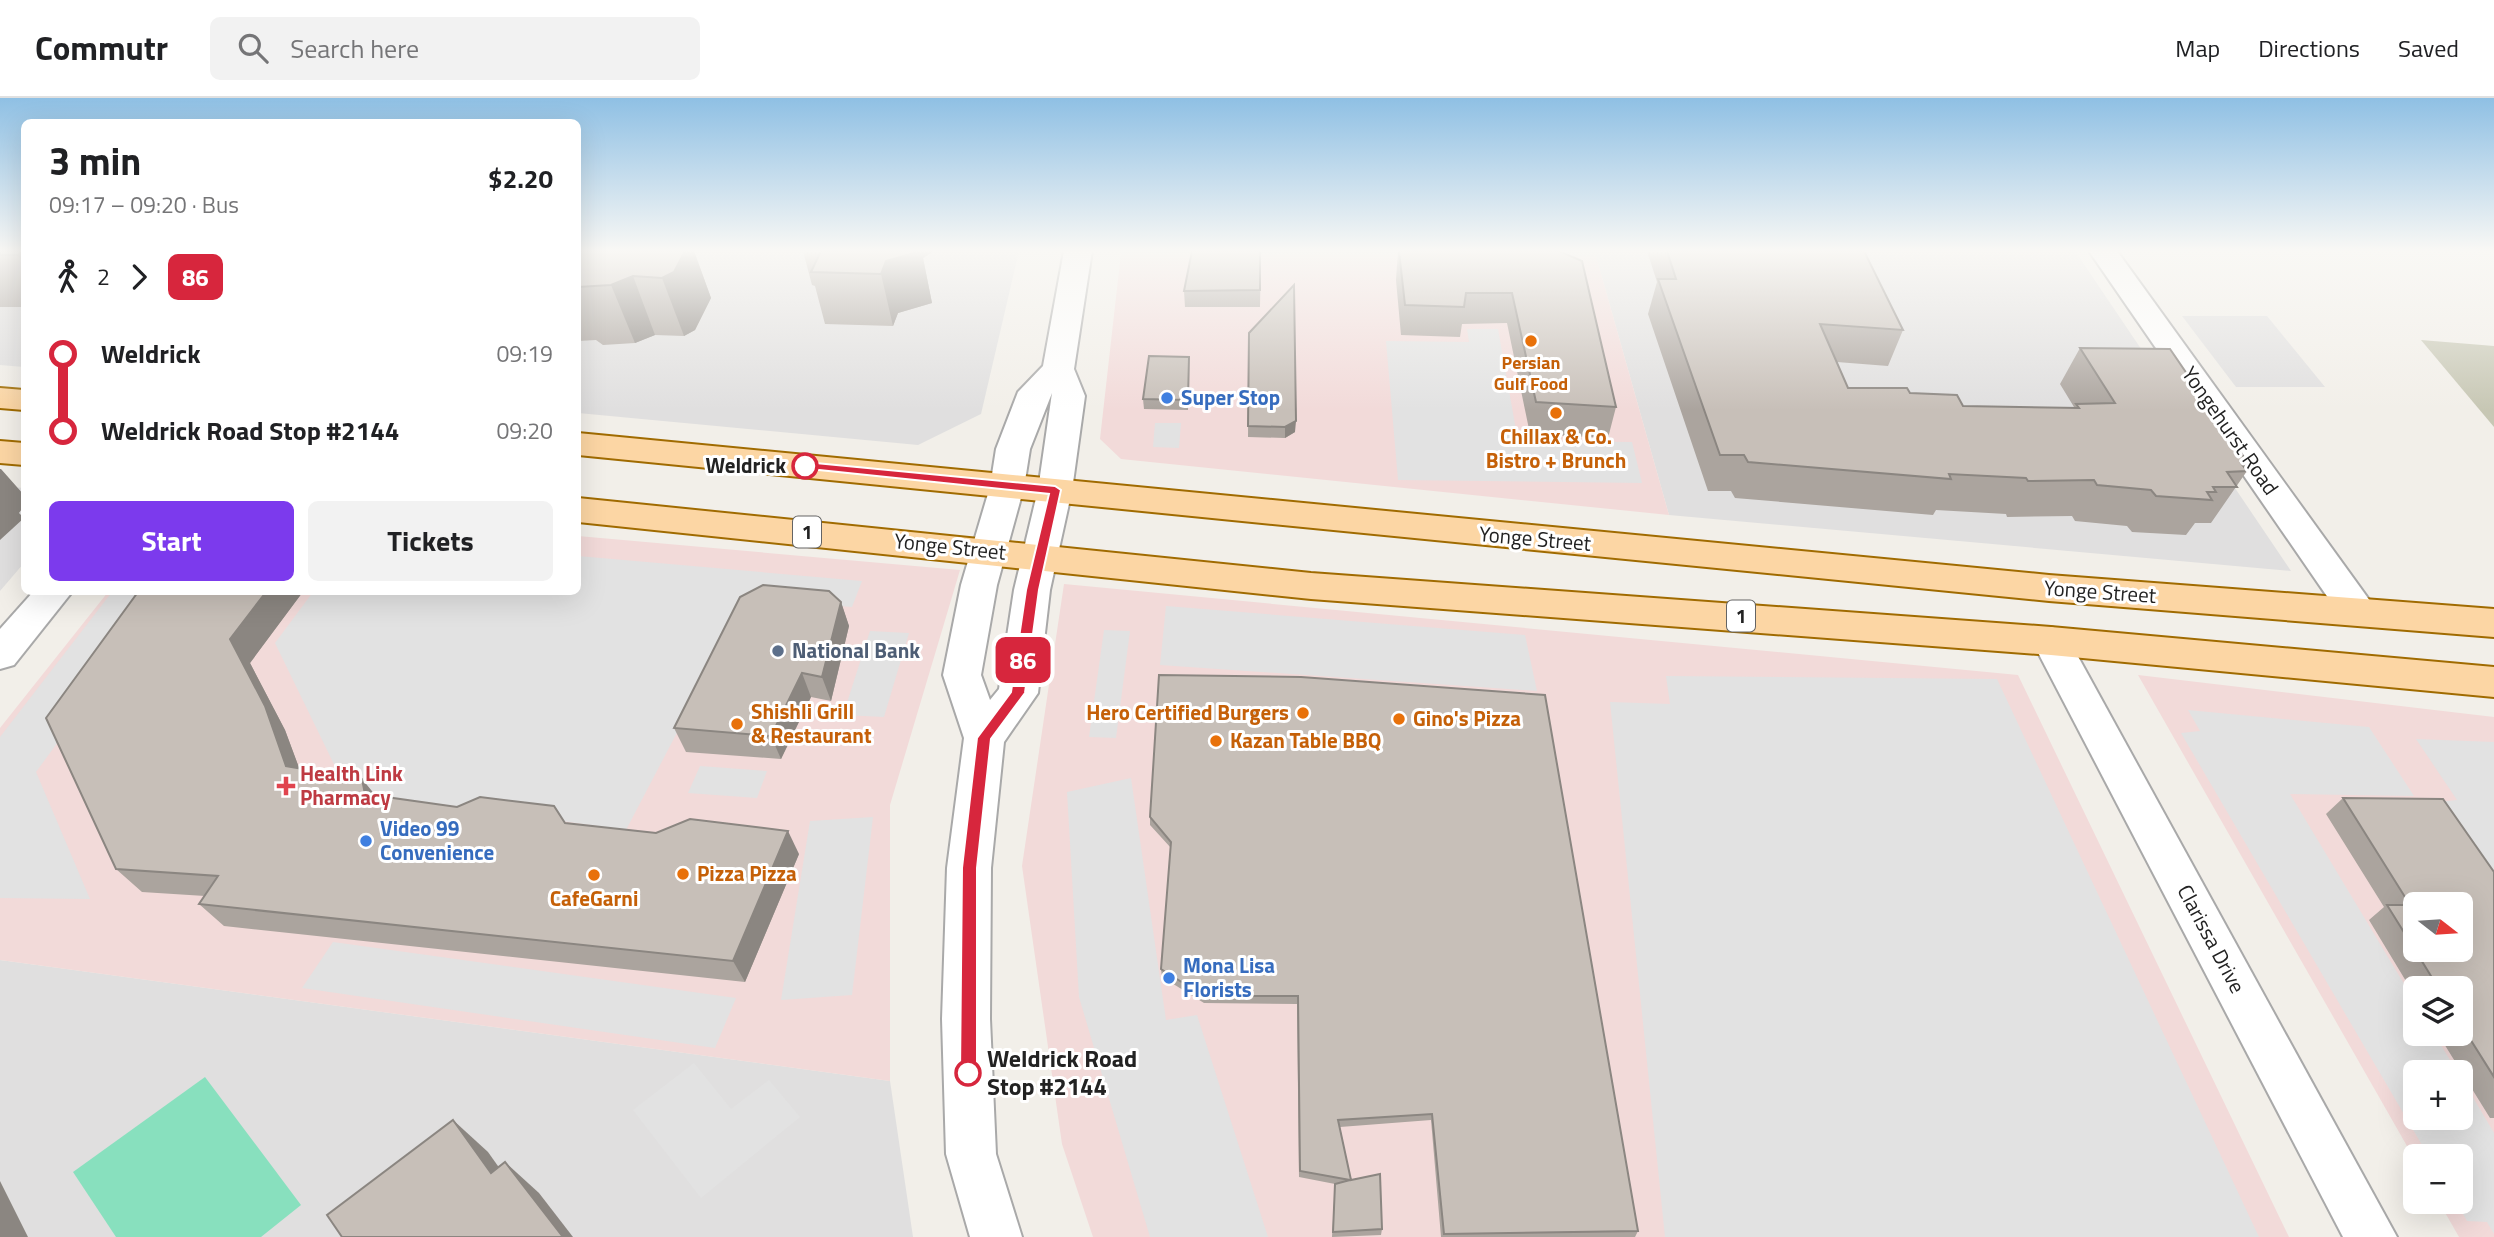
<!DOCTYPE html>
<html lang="en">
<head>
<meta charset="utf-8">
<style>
  body { margin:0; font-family:"Titillium Web",sans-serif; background:#f2f2f2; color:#202124; height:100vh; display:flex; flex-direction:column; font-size:26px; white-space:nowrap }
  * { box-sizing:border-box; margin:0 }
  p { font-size:23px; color:#757577 }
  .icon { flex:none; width:38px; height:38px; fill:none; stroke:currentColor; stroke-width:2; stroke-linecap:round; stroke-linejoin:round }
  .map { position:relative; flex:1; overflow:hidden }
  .details { position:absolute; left:21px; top:21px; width:560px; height:476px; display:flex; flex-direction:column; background:#fff; border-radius:10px; box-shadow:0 7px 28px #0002 }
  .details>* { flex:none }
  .badge { padding:0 14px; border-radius:10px; font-size:24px; line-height:46px }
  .needle { width:46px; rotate:107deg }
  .fabs { position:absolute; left:2403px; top:794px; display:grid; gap:14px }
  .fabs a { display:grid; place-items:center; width:70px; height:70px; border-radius:10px; background:#fff; box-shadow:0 7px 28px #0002; font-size:35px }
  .map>.badge { position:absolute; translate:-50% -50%; box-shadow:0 0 0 4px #fff }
  .legs { display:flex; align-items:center; gap:10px; height:77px; padding:0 28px; font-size:23px }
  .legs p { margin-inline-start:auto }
  .overview { display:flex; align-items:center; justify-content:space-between; height:119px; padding:0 28px }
  h1 { font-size:38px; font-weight:700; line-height:52px }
  .action { display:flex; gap:14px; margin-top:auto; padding:14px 28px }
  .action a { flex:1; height:80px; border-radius:10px; background:#7c3aed; color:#fff; font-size:28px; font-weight:700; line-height:80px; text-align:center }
  .action a+a { background:#f2f2f2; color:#202124 }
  ul { padding:0 28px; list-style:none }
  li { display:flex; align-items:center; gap:24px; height:77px; font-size:26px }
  li i { display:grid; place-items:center; width:10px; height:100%; margin:0 9px; background:currentColor }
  li i::after { content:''; width:18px; height:18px; margin:-9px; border:5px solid; border-radius:50%; background:#fff }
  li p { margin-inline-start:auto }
  li:first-child i { background:linear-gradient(#0000 50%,currentColor 0) }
  li:last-child i { background:linear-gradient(currentColor 50%,#0000 0) }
  header { display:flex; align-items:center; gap:42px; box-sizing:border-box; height:98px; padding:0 35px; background:#fff; border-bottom:2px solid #e0e0e0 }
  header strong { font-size:33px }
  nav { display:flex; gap:38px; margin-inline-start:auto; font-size:24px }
  .search { width:490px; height:63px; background:#f2f2f2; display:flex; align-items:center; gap:18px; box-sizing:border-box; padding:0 24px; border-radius:10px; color:#757577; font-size:26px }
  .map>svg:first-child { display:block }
  .residential { fill:#e0dfdf }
  .commercial { fill:#f2dad9; fill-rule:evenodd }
  .construction { fill:#c7c7b4 }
  .pitch { fill:#88e0be }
  .parking { fill:#e2e2e2 }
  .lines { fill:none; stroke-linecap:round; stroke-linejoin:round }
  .minor-casing { stroke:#a9a9a9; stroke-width:4 }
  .major-casing { stroke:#a06b00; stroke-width:4 }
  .minor { fill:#fff; fill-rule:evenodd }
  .major { fill:#fcd6a4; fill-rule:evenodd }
  .wall { fill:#aba49e }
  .shaded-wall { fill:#8b8681 }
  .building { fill:#c7bfb8; stroke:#8b8681; stroke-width:2 }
  .line-1 { fill:#d7263d; stroke:#fff; stroke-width:2 }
  .food-dot { fill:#e8710a; stroke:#fff; stroke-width:2.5 }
  .shop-dot { fill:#3f7fe0; stroke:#fff; stroke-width:2.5 }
  .stop-1-dot { fill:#fff; stroke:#d7263d; stroke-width:3.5 }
  .service-dot { fill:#5c6f8a; stroke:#fff; stroke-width:2.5 }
  .health-dot { fill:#e0444e; stroke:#fff; stroke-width:2.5 }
  .labels { text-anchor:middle; stroke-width:6; stroke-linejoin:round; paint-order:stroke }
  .far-food-label { font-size:18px; font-weight:bold; fill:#c56008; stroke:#fff }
  .shield { fill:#fff; stroke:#646464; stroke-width:2 }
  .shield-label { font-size:19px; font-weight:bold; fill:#222 }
  .shop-label { font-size:21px; font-weight:bold; fill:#366cbe; stroke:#fff; text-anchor:start }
  .street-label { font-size:21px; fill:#222; stroke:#fff }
  .food-label { font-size:21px; font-weight:bold; fill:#c56008; stroke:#fff; text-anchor:start }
  .stop-label { font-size:21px; font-weight:bold; fill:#222; stroke:#fff; text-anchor:end }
  .service-label { font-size:21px; font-weight:bold; fill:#4e5e75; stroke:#fff; text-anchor:start }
  .health-label { font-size:21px; font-weight:bold; fill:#be3a42; stroke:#fff; text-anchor:start }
  .near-stop-label { font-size:24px; font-weight:bold; fill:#222; stroke:#fff; text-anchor:start }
</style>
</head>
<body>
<header>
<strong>Commutr</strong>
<div class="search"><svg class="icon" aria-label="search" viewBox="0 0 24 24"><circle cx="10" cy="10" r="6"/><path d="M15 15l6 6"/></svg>Search here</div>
<nav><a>Map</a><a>Directions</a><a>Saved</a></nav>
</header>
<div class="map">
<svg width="2494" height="1139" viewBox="0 0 2494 1139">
  <rect width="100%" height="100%" fill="#f2efe9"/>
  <g class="residential">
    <polygon points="0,153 24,153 24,269 0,267"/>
    <polygon points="578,153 1019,153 981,316 918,347 578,315"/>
    <polygon points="1122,153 2075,153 2291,473 1669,417 1596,158 1121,155"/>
    <polygon points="2182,218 2267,218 2325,289 2236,289"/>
    <polygon points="0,388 24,390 24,465 0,493"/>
    <polygon points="0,862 890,983 913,1139 0,1139"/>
  </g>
  <g class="commercial">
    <polygon points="1121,155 1596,158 1669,417 1121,361 1100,341"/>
    <polygon points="578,438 960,472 890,707 890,983 0,862 0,630 108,494 578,494"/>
    <polygon points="1064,486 2018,577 2289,1139 1093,1139 1062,1046 1022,768"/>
    <path d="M 2138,577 L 2494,619 L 2494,1139 L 2459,1139 L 2439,1104 L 2460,1104 L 2460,1059 L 2415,1059 L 2415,1062 ZM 2415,807 L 2460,807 L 2460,852 L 2415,852 ZM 2415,891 L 2460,891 L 2460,936 L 2415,936 ZM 2415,975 L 2460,975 L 2460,1020 L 2415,1020 Z"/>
  </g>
  <polygon class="construction" points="2421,242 2494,248 2494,329"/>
  <polygon class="pitch" points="205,979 301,1107 261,1139 116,1139 73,1074"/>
  <g class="parking">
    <polygon points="1467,231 1498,231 1518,343 1632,344 1642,385 1398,382 1386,243 1469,244"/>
    <polygon points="1155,325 1181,325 1179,350 1153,349"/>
    <polygon points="578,458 862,483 852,509 747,501 626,732 347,693 275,545 313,494 578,494"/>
    <polygon points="112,494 168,494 36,674 90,801 0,800 0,639"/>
    <polygon points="1166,508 1525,537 1537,593 1160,567"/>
    <polygon points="1104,532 1130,533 1116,640 1089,639"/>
    <polygon points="870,533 909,535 884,619 843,617"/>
    <polygon points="1666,578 1997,581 2259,1139 1665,1139 1610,604 1670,606"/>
    <polygon points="2188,612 2369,629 2414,698 2290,696 2415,904 2415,936 2434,936 2458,975 2415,975 2415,1020 2460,1020 2461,979 2494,1035 2494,1136 2487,1124 2467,1123 2456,1104 2460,1104 2460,1059 2429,1059 2181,635 2200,633"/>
    <polygon points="2416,641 2494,644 2494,784 2439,704 2457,702"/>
    <polygon points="700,668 767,673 757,700 688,695"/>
    <polygon points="1131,680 1166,922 1197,917 1268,1139 1150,1139 1079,899 1067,694"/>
    <polygon points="873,719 852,897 781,902 810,723"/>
    <polygon points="333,844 736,900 715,950 302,890"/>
    <polygon points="694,965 731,1011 769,982 800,1019 701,1100 633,1012"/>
  </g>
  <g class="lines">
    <defs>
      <g id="minor">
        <path d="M 1064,153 L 1092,153 L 1074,271 L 1085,298 L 1072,392 L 1050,492 L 1038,595 L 1004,644 L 991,770 L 990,921 L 996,1056 L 1022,1139 L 970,1139 L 946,1056 L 942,921 L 947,770 L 964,640 L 943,577 L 961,487 L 990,389 L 996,351 L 1018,294 L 1043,268 ZM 1052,295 L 1038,392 L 1014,492 L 999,591 L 990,602 L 981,577 L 997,487 L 1024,389 L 1030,351 Z"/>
        <polygon points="2089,153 2117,153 2370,503 2376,513 2370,523 2357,526 2344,523"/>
        <polygon points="33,494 72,494 14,567 0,571 0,531"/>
        <polygon points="2051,529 2064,533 2397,1139 2343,1139 2032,543 2038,533"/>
      </g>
      <g id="major">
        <polygon points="0,290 24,292 24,312 0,310"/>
        <polygon points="578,335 2049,477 2494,511 2494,539 2049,503 578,357"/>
        <polygon points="0,343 24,345 24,367 0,365"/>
        <polygon points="578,400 1311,475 2051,529 2494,569 2494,599 2051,557 1311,501 578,424"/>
      </g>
    </defs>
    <use href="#minor" class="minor-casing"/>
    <use href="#major" class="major-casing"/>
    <use href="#minor" class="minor"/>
    <use href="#major" class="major"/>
  </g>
  <g class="wall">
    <rect x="0" y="153" width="24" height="56"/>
    <polygon points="578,153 694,153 711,200 695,232 684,238 655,237 635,245 603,247 596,242 578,243"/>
    <polygon points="803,153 932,153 931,155 923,160 932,205 898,215 893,228 825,226 815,188 812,187"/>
    <polygon points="1261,153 1260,209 1185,209 1184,193"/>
    <polygon points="1398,153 1495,153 1616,309 1608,340 1530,336 1507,225 1462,226 1460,239 1401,237 1396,182"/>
    <polygon points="1647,153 1831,153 1903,232 1888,268 1837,264 1848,290 1910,295 1963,308 2073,310 2074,309 2060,286 2080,250 2248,365 2244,370 2247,373 2211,425 2195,425 2186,437 2132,434 2127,428 2075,423 2072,418 2007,419 2006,416 1936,412 1933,417 1735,400 1731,393 1708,393 1648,216 1657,184"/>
    <polygon points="1249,235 1295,334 1285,340 1248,339"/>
    <polygon points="1189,259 1188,312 1144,311 1143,301"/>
    <polygon points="302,495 250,565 285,632 299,670 362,681 375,698 457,709 554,708 565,725 799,756 745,884 224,828 199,806 205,798 142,794 116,771 46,620"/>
    <polygon points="841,504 849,528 831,603 811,599 781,661 686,654 674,630"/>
    <polygon points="2343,700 2494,774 2494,1020 2490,1020 2438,936 2460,936 2460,891 2415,891 2415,898 2369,822 2384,809 2326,716"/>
    <polygon points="1150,719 1638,1133 1635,1139 1441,1139 1431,1022 1340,1029 1351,1082 1382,1131 1381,1137 1332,1139 1335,1086 1299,1079 1297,906 1204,905 1162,879 1161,871 1171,750 1150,727"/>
  </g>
  <g class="shaded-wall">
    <polygon points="22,153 24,153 24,166 18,157"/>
    <polygon points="685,153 694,153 711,200 695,232 684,238 662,180"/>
    <polygon points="882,153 932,153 931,155 923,160 932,205 898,215 893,228 881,176"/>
    <polygon points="633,178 655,237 635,245 611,187"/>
    <polygon points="1296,323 1295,334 1285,340 1285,329"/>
    <polygon points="0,371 1,371 24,397 24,408 19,415 24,420 0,442"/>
    <polygon points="266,494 301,494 302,495 250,565 285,632 307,691 286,668 230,541"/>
    <polygon points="841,504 849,528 831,603 822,579"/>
    <polygon points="802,575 811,599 781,661 771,638"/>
    <polygon points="362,681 381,704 365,696"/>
    <polygon points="788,733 799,756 745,884 733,863"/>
    <polygon points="453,1022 488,1054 525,1106 491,1075"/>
    <polygon points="505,1064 539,1095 573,1139 563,1139"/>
    <polygon points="0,1083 28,1139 0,1139"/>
  </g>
  <g class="building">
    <polygon points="0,153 22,153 18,157 0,157"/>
    <polygon points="578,153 685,153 674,174 662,180 633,178 611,187 578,189"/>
    <polygon points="821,153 921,153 886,163 881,176 811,174"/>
    <polygon points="1192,153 1260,153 1260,192 1184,193"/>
    <polygon points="1399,153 1559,153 1582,163 1616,309 1536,304 1512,195 1466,195 1464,209 1405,207"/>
    <polygon points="1667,153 1864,153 1903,232 1820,226 1848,290 1907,290 1910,295 1957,297 1963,308 2079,310 2076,306 2115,305 2080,250 2170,251 2248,365 2241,365 2247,373 2227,374 2237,389 2213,389 2216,394 2207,394 2212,402 2156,398 2151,392 2097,387 2094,382 2028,383 2026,380 1949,376 1951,381 1748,364 1744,357 1720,357 1658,181 1676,181"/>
    <polygon points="1294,187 1296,323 1285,329 1248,328 1249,235"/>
    <polygon points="1149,258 1189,259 1188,302 1143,301"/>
    <polygon points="763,487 829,493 841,504 822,579 802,575 771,638 674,630 740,499"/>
    <polygon points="138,494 266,494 230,541 265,608 286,668 362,681 365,696 457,709 480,699 554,708 565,725 656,735 690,721 788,733 733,863 199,806 218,778 116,771 46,620"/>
    <polygon points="1159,577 1301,579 1545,597 1638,1133 1444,1136 1432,1016 1338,1022 1351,1082 1380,1076 1382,1131 1333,1134 1335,1086 1350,1082 1300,1073 1298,898 1204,898 1161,871 1171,744 1150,719"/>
    <polygon points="2343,700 2443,701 2494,774 2494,979 2460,925 2460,891 2439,891 2415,852 2460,852 2460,807 2415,807 2415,852 2387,807 2410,807"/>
    <polygon points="453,1022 491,1075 505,1064 563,1139 342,1139 327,1117"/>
  </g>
  <linearGradient id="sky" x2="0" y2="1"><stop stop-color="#8fc0e4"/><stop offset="0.49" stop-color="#f9f8f5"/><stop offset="1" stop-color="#f9f8f5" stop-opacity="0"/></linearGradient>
  <rect width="2494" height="312" fill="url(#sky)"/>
  <polygon class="line-1" points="805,364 1055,388 1061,392 1039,492 1025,595 991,641 977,770 977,975 974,981 968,983 962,981 960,975 962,770 977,640 1011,594 1026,492 1049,396 800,370 799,368"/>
  <g class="food-dot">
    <circle cx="1531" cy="243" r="7"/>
    <circle cx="1556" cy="315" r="7"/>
    <circle cx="1303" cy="615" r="7"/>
    <circle cx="1399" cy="621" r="7"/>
    <circle cx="737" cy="626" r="7"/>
    <circle cx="1216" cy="643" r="7"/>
    <circle cx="683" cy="776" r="7"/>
    <circle cx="594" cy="777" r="7"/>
  </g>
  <g class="shop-dot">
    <circle cx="1167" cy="300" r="7"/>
    <circle cx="366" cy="743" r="7"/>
    <circle cx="1169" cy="880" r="7"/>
  </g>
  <g class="stop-1-dot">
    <circle cx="805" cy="368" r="12"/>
    <circle cx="968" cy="975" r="12"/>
  </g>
  <circle class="service-dot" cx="778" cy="553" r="7"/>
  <path class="health-dot" d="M282.5 677.5h7v7h7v7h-7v7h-7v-7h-7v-7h7z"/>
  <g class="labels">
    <g class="far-food-label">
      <text x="1531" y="271">Persian<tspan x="1531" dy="21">Gulf Food</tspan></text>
    </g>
    <g class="shield">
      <rect x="793" y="418.5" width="28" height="31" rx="5"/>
      <rect x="1727" y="502.5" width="28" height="31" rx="5"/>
    </g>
    <g class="shield-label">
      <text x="807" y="441">1</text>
      <text x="1741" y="525">1</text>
    </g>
    <g class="shop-label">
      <text x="1181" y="307">Super Stop</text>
      <text x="380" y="738">Video 99<tspan x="380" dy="24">Convenience</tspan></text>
      <text x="1183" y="875">Mona Lisa<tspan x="1183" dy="24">Florists</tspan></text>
    </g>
    <g class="street-label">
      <text transform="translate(2230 333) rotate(55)" y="7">Yongehurst Road</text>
      <text transform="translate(1535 441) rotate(5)" y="7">Yonge Street</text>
      <text transform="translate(950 449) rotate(6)" y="7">Yonge Street</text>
      <text transform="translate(2100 494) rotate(4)" y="7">Yonge Street</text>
      <text transform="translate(2211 841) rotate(62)" y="7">Clarissa Drive</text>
    </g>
    <g class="food-label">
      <text x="1556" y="346" text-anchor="middle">Chillax &amp; Co.<tspan x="1556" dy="24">Bistro + Brunch</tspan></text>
      <text x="751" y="621">Shishli Grill<tspan x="751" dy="24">&amp; Restaurant</tspan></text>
      <text x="1289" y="622" text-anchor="end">Hero Certified Burgers</text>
      <text x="1413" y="628">Gino's Pizza</text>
      <text x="1230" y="650">Kazan Table BBQ</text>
      <text x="697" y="783">Pizza Pizza</text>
      <text x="594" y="808" text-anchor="middle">CafeGarni</text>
    </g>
    <g class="stop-label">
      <text x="786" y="375">Weldrick</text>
    </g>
    <g class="service-label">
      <text x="792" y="560">National Bank</text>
    </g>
    <g class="health-label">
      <text x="300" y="683">Health Link<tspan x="300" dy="24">Pharmacy</tspan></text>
    </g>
    <g class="near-stop-label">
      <text x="987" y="969">Weldrick Road<tspan x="987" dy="28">Stop #2144</tspan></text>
    </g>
  </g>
</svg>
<div class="fabs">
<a><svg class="needle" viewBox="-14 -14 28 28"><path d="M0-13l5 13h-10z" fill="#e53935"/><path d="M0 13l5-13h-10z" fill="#757577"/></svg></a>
<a><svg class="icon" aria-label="layers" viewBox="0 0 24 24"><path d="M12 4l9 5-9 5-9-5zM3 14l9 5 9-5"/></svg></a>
<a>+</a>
<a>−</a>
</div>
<b class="badge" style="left:1023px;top:562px;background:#d7263d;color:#fff">86</b>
<section class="details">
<div class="overview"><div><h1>3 min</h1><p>09:17 – 09:20 · Bus</p></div><b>$2.20</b></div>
<div class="legs"><svg class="icon" aria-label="walk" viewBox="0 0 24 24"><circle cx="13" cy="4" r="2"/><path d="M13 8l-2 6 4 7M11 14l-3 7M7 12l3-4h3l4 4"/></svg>2<svg class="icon" aria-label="forward" viewBox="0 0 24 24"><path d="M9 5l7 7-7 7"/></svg><b class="badge" style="background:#d7263d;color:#fff">86</b></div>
<ul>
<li><i style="color:#d7263d"></i><b>Weldrick</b><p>09:19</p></li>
<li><i style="color:#d7263d"></i><b>Weldrick Road Stop #2144</b><p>09:20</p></li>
</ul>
<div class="action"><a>Start</a><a>Tickets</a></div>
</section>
</div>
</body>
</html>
